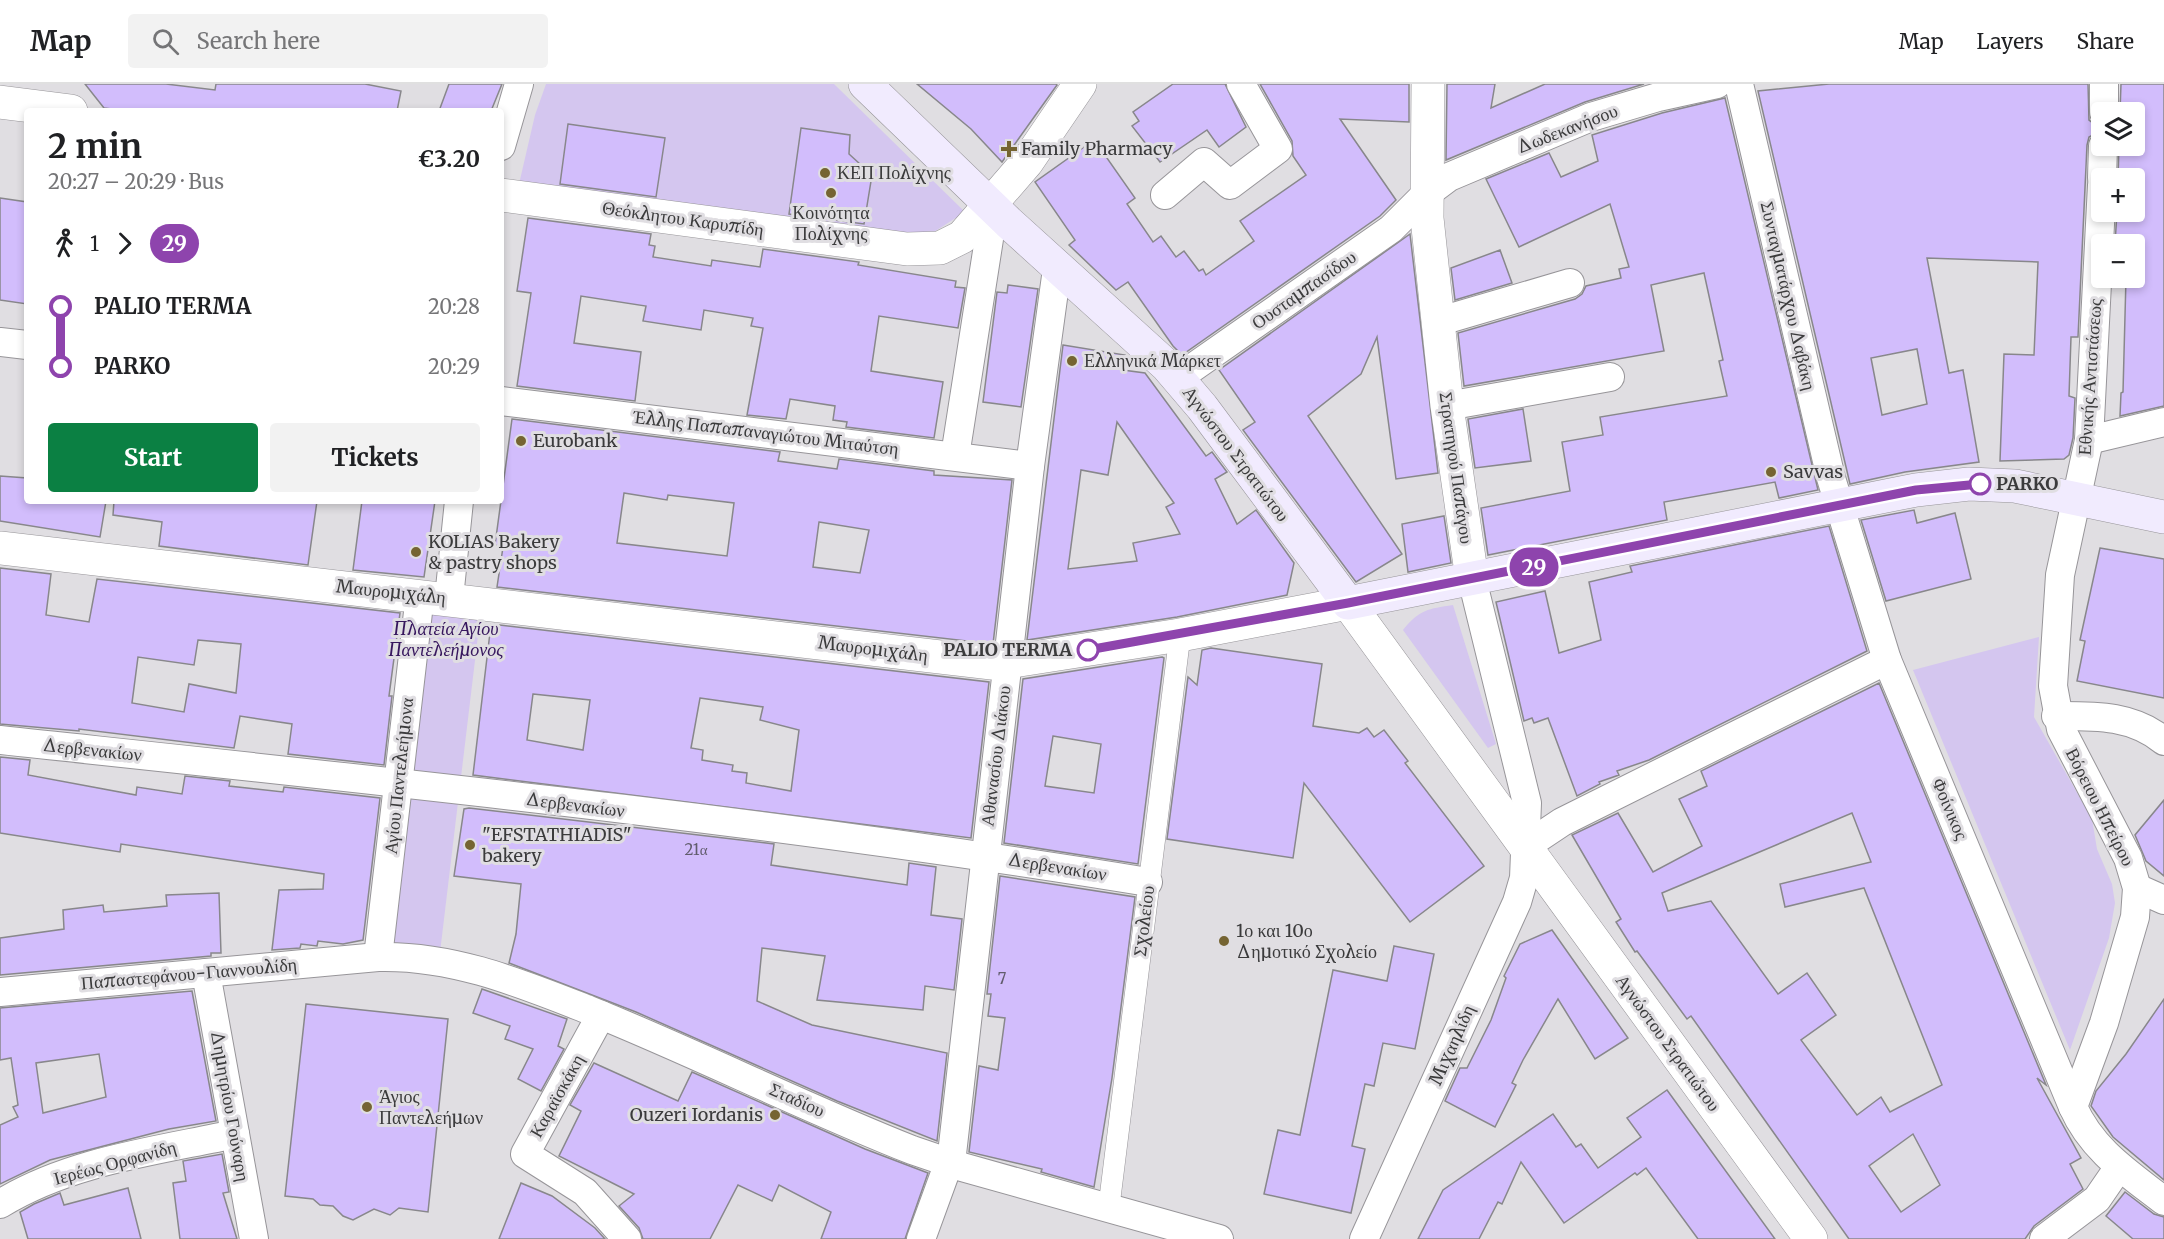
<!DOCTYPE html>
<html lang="en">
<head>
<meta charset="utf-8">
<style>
  body { margin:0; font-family:Merriweather,serif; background:#f2f2f2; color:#202124; height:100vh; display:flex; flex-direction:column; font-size:22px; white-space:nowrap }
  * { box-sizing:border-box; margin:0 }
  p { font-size:20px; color:#757577 }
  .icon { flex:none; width:33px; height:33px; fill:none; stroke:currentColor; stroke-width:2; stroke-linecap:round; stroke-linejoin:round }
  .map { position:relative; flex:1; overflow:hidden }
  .panel { position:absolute; left:24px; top:24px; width:480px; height:396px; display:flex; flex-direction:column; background:#fff; border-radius:6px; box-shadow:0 3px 9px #0003 }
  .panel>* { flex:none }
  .badge { padding:0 12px; border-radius:20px; font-size:21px; line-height:39px }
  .buttons { position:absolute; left:2091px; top:18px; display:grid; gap:12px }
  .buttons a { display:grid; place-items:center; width:54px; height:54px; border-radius:6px; background:#fff; box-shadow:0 3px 9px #0003; font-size:30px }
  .map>.badge { position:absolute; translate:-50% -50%; box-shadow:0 0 0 3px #fff }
  .legs { display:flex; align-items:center; gap:9px; height:66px; padding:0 24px; font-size:20px }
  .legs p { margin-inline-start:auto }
  .head { display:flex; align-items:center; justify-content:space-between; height:102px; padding:0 24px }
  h1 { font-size:33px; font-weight:700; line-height:45px }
  .action { display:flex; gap:12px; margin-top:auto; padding:12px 24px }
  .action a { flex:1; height:69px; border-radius:6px; background:#0b8043; color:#fff; font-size:24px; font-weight:700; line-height:69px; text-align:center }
  .action a+a { background:#f2f2f2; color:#202124 }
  ul { padding:0 24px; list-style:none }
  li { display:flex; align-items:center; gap:21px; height:60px; font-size:22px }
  li i { display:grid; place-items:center; width:9px; height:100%; margin:0 8px; background:currentColor }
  li i::after { content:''; width:15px; height:15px; margin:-8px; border:4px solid; border-radius:50%; background:#fff }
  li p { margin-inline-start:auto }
  li:first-child i { background:linear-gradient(#0000 50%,currentColor 0) }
  li:last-child i { background:linear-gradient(currentColor 50%,#0000 0) }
  header { display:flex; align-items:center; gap:36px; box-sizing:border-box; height:84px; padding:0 30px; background:#fff; border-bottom:2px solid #e0e0e0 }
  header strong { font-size:28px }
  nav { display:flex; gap:33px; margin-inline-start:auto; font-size:21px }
  .search { width:420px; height:54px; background:#f2f2f2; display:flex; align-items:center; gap:15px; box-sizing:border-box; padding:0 21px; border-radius:6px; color:#757577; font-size:22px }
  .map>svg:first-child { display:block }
  .green { fill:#d4c6ef }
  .building { fill:#d2bdfc; stroke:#88878b; stroke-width:1.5; fill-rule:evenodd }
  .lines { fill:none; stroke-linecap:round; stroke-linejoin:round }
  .pedestrian-casing { stroke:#979599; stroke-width:22 }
  .minor-casing { stroke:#979599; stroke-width:30 }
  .tertiary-casing { stroke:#979599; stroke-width:34 }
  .secondary-casing { stroke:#979599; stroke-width:34 }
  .pedestrian { stroke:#fff; stroke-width:21 }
  .minor { stroke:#fff; stroke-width:28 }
  .tertiary { stroke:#fff; stroke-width:33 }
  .secondary { stroke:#f1ebfe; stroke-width:33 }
  .line-1-casing { stroke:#fff; stroke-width:14 }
  .line-1 { stroke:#8e44ad; stroke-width:9 }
  .poi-dot { fill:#756432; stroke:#e0dee2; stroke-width:2 }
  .stop-1-dot { fill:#fff; stroke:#8e44ad; stroke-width:3 }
  .labels { text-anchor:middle; stroke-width:6; stroke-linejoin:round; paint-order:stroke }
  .number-label { font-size:15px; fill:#615c6c }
  .street-label { font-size:18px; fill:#3b3b3c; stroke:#e0dee2 }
  .poi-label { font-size:18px; fill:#3b3b3c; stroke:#e0dee2; text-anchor:start }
  .stop-label { font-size:18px; font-weight:bold; fill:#3b3b3c; stroke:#e0dee2; text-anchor:start }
  .park-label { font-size:18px; font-style:italic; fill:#37175e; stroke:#e0dee2 }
</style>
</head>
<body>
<header>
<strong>Map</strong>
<div class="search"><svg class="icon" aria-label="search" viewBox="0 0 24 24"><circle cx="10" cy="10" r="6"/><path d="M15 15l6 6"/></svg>Search here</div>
<nav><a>Map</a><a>Layers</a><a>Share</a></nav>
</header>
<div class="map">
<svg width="2164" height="1155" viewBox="0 0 2164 1155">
  <rect width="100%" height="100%" fill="#e0dee2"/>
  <g class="green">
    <polygon points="546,0 834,0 965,128 926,153 519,100 535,31"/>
    <polygon points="420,511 482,518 439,877 378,873"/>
    <path d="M 1453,521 L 1496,660 L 1488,664 L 1403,546 C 1420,525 1428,525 1453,521 Z"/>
    <polygon points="2039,553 2034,633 2092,735 2097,765 2112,800 2115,819 2109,854 2070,966 1913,586"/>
  </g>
  <g class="building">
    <polygon points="85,0 166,0 215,6 216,0 365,0 401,7 397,27 127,27 104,24"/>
    <polygon points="449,0 502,0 491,27 439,27"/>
    <polygon points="917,0 1056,0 1057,1 1002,78 971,45"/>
    <polygon points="1173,0 1225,0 1246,43 1219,63 1207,46 1160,78 1132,42 1139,37 1133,28"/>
    <polygon points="1260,0 1409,0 1409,38 1340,35 1396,116 1380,132 1182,271 1173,262 1128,198 1116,206 1069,161 1075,156 1035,98 1087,61 1092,69 1100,64 1135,114 1127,120 1153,158 1161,152 1176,173 1184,167 1199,187 1203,185 1206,191 1254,157 1240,137 1306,91 1293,72 1292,57"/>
    <polygon points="1447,0 1495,0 1491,24 1545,0 1644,0 1585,18 1446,76"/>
    <path d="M 1829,0 L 2088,0 L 2089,36 L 2102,46 L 2089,53 L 2087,61 L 2078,253 L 2071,253 L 2069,312 L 2075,314 L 2073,354 L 2069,371 L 2064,375 L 2000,377 L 2004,270 L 2034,271 L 2038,178 L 1927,174 L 1949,289 L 1963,286 L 1979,378 L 1905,388 L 1850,400 L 1758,7 ZM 1917,265 L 1927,320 L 1882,331 L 1871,274 Z"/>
    <polygon points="2121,0 2164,0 2164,322 2120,332 2121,309 2123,308 2126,194 2134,194 2134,160 2115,160 2117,128 2134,128 2134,94 2118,94 2119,62 2134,62 2134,28 2120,28"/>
    <polygon points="1725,14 1818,406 1779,414 1775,398 1664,418 1667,436 1488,471 1481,424 1570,407 1562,358 1603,351 1600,333 1727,312 1719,277 1723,276 1704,189 1651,201 1664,267 1464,302 1458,249 1575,215 1582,210 1586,202 1621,194 1619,185 1629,183 1610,120 1519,163 1486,95 1549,69 1561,93 1598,77 1592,51 1662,29"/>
    <polygon points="568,40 665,54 656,113 560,100"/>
    <polygon points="801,44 850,51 849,70 872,91 864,140 789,130"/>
    <polygon points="0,114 27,118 27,220 0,216"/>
    <polygon points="528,134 651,150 649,161 655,162 653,173 711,182 712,176 760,183 763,165 859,178 858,181 956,197 955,203 965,204 958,244 879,232 871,287 943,298 934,354 846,343 847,338 833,336 835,322 790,315 786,335 747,331 763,244 751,242 753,234 704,226 701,246 643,237 646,222 581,212 574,259 641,268 635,317 517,302 531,209 517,207"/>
    <polygon points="1410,150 1438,389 1396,395 1377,253 1361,290 1308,332 1402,470 1356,498 1243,346 1255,338 1219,286"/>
    <polygon points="1500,166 1512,199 1455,216 1451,184"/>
    <polygon points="1008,201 1038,205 1021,323 983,318 997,208 1007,209"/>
    <path d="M 1063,261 L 1125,271 L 1123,286 L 1145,289 L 1206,372 L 1212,368 L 1227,388 L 1215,395 L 1237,440 L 1256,426 L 1294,479 L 1287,511 L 1177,533 L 1027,556 ZM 1117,338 L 1174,419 L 1166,423 L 1180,450 L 1133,459 L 1137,477 L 1068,485 L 1081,386 L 1108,391 Z"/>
    <polygon points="1523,325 1531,377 1475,384 1468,335"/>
    <path d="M 512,335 L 780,368 L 778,377 L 837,385 L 839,375 L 934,387 L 934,391 L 1012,396 L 993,560 L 497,503 L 503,463 L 495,461 ZM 624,409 L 667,416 L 668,411 L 734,419 L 727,472 L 617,459 ZM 819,438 L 869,446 L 860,489 L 813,483 Z"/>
    <polygon points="0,392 27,394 27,417 106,417 100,453 0,437"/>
    <polygon points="114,417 317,417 308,481 159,462 162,438 113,431"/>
    <polygon points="362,417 435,417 424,493 353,486"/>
    <polygon points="1914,426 1917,439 1955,429 1971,495 1886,517 1861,436"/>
    <polygon points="1444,432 1451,479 1408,488 1402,440"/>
    <polygon points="1829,442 1867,567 1649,676 1617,687 1619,691 1599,698 1600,700 1577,712 1548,634 1534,639 1532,634 1524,637 1496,518 1545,507 1559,569 1601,556 1589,498 1632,488 1630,482"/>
    <polygon points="2100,464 2164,475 2164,614 2077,597 2085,557 2080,556"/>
    <path d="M 0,484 L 51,490 L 46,531 L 89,538 L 97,495 L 400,529 L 389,612 L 392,612 L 384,681 L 288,670 L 292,640 L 240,632 L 234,664 L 79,645 L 79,647 L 0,640 ZM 198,556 L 241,560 L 236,609 L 189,600 L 184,628 L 132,619 L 138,573 L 194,581 Z"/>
    <path d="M 491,540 L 989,598 L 971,754 L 473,691 ZM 533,610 L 590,616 L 583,666 L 527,656 ZM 700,614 L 763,623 L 760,636 L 799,646 L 791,707 L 746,699 L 747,689 L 732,687 L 733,681 L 702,676 L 703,666 L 691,664 Z"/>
    <polygon points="1211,564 1322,580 1313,642 1359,649 1367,644 1374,653 1384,646 1408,677 1405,679 1484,782 1410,838 1304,699 1293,774 1167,755 1188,593 1197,601 1202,566"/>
    <path d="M 1162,573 L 1164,574 L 1138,780 L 1004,759 L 1023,595 ZM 1053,652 L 1101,660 L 1094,709 L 1045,702 Z"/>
    <path d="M 1879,599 L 2046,1001 L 2037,994 L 2081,1074 L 2070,1080 L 2083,1105 L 2034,1142 L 2025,1155 L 1849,1155 L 1691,932 L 1687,935 L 1637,867 L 1635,868 L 1616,838 L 1621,835 L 1572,751 L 1618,729 L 1653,788 L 1702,762 L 1679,715 L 1707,702 L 1701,687 ZM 1852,729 L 1871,778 L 1780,800 L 1785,823 L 1864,804 L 1942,1001 L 1890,1028 L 1881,1013 L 1857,1031 L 1801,956 L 1836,931 L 1807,889 L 1778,910 L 1711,817 L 1668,827 L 1662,809 ZM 1913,1050 L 1940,1101 L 1901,1128 L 1869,1082 Z"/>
    <polygon points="0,673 30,676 28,691 136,711 137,703 182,710 185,692 230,697 229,702 283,708 284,703 380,714 363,856 343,860 318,857 317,862 301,860 300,864 272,866 279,806 323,805 324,790 121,760 120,768 0,749"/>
    <polygon points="2164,716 2164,792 2146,777 2135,751"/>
    <polygon points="469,724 774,760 771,781 907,801 909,779 936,783 931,831 962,835 954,906 925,902 923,926 817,916 825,872 762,864 757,917 812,941 947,969 937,1057 837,1017 636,928 509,879 516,850 521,800 454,792 464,725"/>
    <polygon points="1000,792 1135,813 1112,994 1094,1103 1041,1088 1042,1085 969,1068 979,982 998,986 1005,934 988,932 991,910 987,910"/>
    <polygon points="219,809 221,869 211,869 211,872 0,891 0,854 64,845 63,826 103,821 104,828 167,822 166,811"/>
    <polygon points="1552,846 1628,954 1595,975 1558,915 1523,976 1512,999 1516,1001 1495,1043 1445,1017 1460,984 1467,984 1491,936 1506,894 1504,892 1520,860"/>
    <polygon points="1394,862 1434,870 1415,965 1383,959 1374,1002 1365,1000 1352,1062 1365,1065 1351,1129 1264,1110 1278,1046 1300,1051 1333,886 1387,897"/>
    <polygon points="482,905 567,935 558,962 564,965 541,1007 518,995 533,965 505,955 510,942 473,929"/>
    <path d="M 192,907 L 216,1037 L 169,1045 L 50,1076 L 0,1100 L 0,1041 L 18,1033 L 13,1023 L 18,1021 L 11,974 L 0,976 L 0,924 ZM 99,970 L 106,1013 L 43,1029 L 36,979 Z"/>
    <polygon points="2164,915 2164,1096 2113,1053 2091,1022 2096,1007 2126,970"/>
    <polygon points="306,920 448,935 428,1128 399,1124 390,1131 374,1125 353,1136 343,1132 333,1122 320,1121 313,1115 285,1112"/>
    <polygon points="594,979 678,1017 692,988 865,1065 928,1089 905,1155 821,1155 831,1128 779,1101 772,1117 738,1101 710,1155 643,1155 639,1144 619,1122 634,1110 559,1072 581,1027 570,1021"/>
    <polygon points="1667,1006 1775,1155 1698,1155 1646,1084 1637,1091 1635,1089 1564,1139 1521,1078 1502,1120 1498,1118 1479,1155 1418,1155 1443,1106 1553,1030 1576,1063 1581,1060 1598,1084 1641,1053 1627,1034"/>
    <polygon points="222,1070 229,1108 223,1109 237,1155 180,1155 173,1099 186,1097 183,1077"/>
    <polygon points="521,1099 552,1112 595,1144 605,1155 499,1155"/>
    <polygon points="128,1104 141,1155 28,1155 20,1128 34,1120 60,1109 64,1121"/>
    <polygon points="2125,1108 2154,1130 2164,1133 2164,1155 2133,1155 2106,1132"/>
  </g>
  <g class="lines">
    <defs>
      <polyline id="pedestrian" points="1109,1122 1180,551"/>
      <g id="minor">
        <polyline points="1739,0 1831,394 1887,576 2073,1023"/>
        <polyline points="2104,0 2104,28"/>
        <polyline points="501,62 519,0"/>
        <polyline points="2102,94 2103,62"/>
        <path d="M 2102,101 L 2089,356 L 2060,491 L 2053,602 L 2061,645 L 2128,774 L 2137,804 L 2135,833 L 2104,939 L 2073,1023 C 2092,1066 2128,1089 2164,1117"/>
        <polyline points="1165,111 1204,78 1230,101 1278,65 1241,0"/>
        <polyline points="1437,238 1570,199"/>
        <polyline points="0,258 27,261"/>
        <polyline points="1178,294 1391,145 1425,111 1449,93 1591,33 1658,13 1717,0"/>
        <polyline points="501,317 1030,382"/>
        <polyline points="1447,322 1610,293"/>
        <polyline points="2089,356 2164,338"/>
        <polyline points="955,372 989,155 991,122"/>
        <polyline points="449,514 459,417"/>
        <path d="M 2056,632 C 2096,632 2132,631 2164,657"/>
        <path d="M 0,656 C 383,697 768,736 1148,798"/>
        <polyline points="1526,762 1562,738 1887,576"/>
        <polyline points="2137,804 2164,816"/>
        <polyline points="378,873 420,511"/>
        <polyline points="206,889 254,1155"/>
        <path d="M 0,908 L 378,873 C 453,871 520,899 589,926 C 698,970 803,1023 912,1066 L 962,1083 L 1219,1155"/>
        <polyline points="601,931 525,1070 585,1108 627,1155"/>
        <path d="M 0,1120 C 70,1077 156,1067 235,1050"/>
        <polyline points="921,1155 952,1070 1030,382 1057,185"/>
        <polyline points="1364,1155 1517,818 1524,794 1527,719 1472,495"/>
        <polyline points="2044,1155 2097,1115 2119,1083"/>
      </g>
      <g id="tertiary">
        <polyline points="1428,0 1427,134 1447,322 1472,495"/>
        <polyline points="0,18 71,27"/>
        <polyline points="501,111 907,165 940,164 962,153 1027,78 1080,0"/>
        <polyline points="0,464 992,579 1007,578 1180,551 1348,519 1811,1155"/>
      </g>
      <polyline id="secondary" points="865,0 1008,138 1167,282 1202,323 1348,519 1916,406 1969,400 2015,402 2164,433"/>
    </defs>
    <use href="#pedestrian" class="pedestrian-casing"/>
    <use href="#minor" class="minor-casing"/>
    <use href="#tertiary" class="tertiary-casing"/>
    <use href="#secondary" class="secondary-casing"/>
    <use href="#pedestrian" class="pedestrian"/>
    <use href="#minor" class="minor"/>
    <use href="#tertiary" class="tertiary"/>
    <use href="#secondary" class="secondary"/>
  </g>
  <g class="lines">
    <defs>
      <polyline id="line-1" points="1088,566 1348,519 1916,406 1980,400"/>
    </defs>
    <use href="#line-1" class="line-1-casing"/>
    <use href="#line-1" class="line-1"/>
  </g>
  <g class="poi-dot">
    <path d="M1006 56h6v6h6v6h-6v6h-6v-6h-6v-6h6z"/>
    <circle cx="825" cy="89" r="6"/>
    <circle cx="831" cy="109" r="6"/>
    <circle cx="1072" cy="277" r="6"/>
    <circle cx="521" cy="357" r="6"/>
    <circle cx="1771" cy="388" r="6"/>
    <circle cx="416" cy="468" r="6"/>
    <circle cx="470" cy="761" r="6"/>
    <circle cx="1224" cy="857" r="6"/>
    <circle cx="367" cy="1023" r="6"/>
    <circle cx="775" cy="1031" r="6"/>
  </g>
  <g class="stop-1-dot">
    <circle cx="1980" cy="400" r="10"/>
    <circle cx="1088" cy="566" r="10"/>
  </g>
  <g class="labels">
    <g class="number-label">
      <text x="696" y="771">21α</text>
      <text x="1002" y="900">7</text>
    </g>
    <g class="street-label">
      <text transform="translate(1567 45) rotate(-21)" y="6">Δωδεκανήσου</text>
      <text transform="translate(683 135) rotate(8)" y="6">Θεόκλητου Καρυπίδη</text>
      <text transform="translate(1304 206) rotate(-35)" y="6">Ουσταμπασίδου</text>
      <text transform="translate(1788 212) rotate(77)" y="6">Συνταγματάρχου Δαβάκη</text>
      <text transform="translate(2090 293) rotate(-86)" y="6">Εθνικής Αντιστάσεως</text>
      <text transform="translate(766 349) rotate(7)" y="6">Έλλης Παπαπαναγιώτου Μιταύτση</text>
      <text transform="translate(1236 370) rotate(53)" y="6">Αγνώστου Στρατιώτου</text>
      <text transform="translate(1456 384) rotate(82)" y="6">Στρατηγού Παπάγου</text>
      <text transform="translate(391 508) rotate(6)" y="6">Μαυρομιχάλη</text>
      <text transform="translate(873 565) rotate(7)" y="6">Μαυρομιχάλη</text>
      <text transform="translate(92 666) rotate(6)" y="6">Δερβενακίων</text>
      <text transform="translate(996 672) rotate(-83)" y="6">Αθανασίου Διάκου</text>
      <text transform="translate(399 692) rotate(-84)" y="6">Αγίου Παντελεήμονα</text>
      <text transform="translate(575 721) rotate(7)" y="6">Δερβενακίων</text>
      <text transform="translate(2100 723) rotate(63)" y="6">Βόρειου Ηπείρου</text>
      <text transform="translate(1950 725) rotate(67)" y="6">Φοίνικος</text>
      <text transform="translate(1057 783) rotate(9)" y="6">Δερβενακίων</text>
      <text transform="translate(1144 837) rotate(-83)" y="6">Σχολείου</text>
      <text transform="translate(189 890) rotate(-5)" y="6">Παπαστεφάνου-Γιαννουλίδη</text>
      <text transform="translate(1668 959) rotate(54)" y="6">Αγνώστου Στρατιώτου</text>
      <text transform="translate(1452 961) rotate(-66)" y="6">Μιχαηλίδη</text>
      <text transform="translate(557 1012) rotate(-61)" y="6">Καραϊσκάκη</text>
      <text transform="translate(797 1016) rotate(24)" y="6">Σταδίου</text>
      <text transform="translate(230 1022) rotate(80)" y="6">Δημητρίου Γούναρη</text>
      <text transform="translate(115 1079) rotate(-15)" y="6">Ιερέως Ορφανίδη</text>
    </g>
    <g class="poi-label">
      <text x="1021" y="71">Family Pharmacy</text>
      <text x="837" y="95">ΚΕΠ Πολίχνης</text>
      <text x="831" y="135" text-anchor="middle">Κοινότητα<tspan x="831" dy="21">Πολίχνης</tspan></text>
      <text x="1084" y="283">Ελληνικά Μάρκετ</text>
      <text x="533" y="363">Eurobank</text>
      <text x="1783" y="394">Savvas</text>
      <text x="428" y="464">KOLIAS Bakery<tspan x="428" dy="21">&amp; pastry shops</tspan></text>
      <text x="482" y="757">"EFSTATHIADIS"<tspan x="482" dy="21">bakery</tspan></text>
      <text x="1236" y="853">1ο και 10ο<tspan x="1236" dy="21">Δημοτικό Σχολείο</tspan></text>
      <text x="379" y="1019">Άγιος<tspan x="379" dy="21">Παντελεήμων</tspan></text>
      <text x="763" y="1037" text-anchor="end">Ouzeri Iordanis</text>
    </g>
    <g class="stop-label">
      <text x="1996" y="406">PARKO</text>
      <text x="1072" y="572" text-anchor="end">PALIO TERMA</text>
    </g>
    <g class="park-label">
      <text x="446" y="551">Πλατεία Αγίου<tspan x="446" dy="21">Παντελεήμονος</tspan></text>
    </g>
  </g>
</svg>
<div class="buttons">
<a><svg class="icon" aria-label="layers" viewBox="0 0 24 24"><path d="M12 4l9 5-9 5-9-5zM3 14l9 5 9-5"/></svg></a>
<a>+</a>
<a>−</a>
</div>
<b class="badge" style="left:1534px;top:483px;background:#8e44ad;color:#fff">29</b>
<section class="panel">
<div class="head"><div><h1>2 min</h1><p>20:27 – 20:29 · Bus</p></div><b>€3.20</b></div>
<div class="legs"><svg class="icon" aria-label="walk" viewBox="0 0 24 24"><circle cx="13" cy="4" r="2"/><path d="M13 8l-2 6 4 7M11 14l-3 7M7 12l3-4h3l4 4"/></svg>1<svg class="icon" aria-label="forward" viewBox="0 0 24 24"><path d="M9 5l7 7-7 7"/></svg><b class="badge" style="background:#8e44ad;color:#fff">29</b></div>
<ul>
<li><i style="color:#8e44ad"></i><b>PALIO TERMA</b><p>20:28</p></li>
<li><i style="color:#8e44ad"></i><b>PARKO</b><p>20:29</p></li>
</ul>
<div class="action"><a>Start</a><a>Tickets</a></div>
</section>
</div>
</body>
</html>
